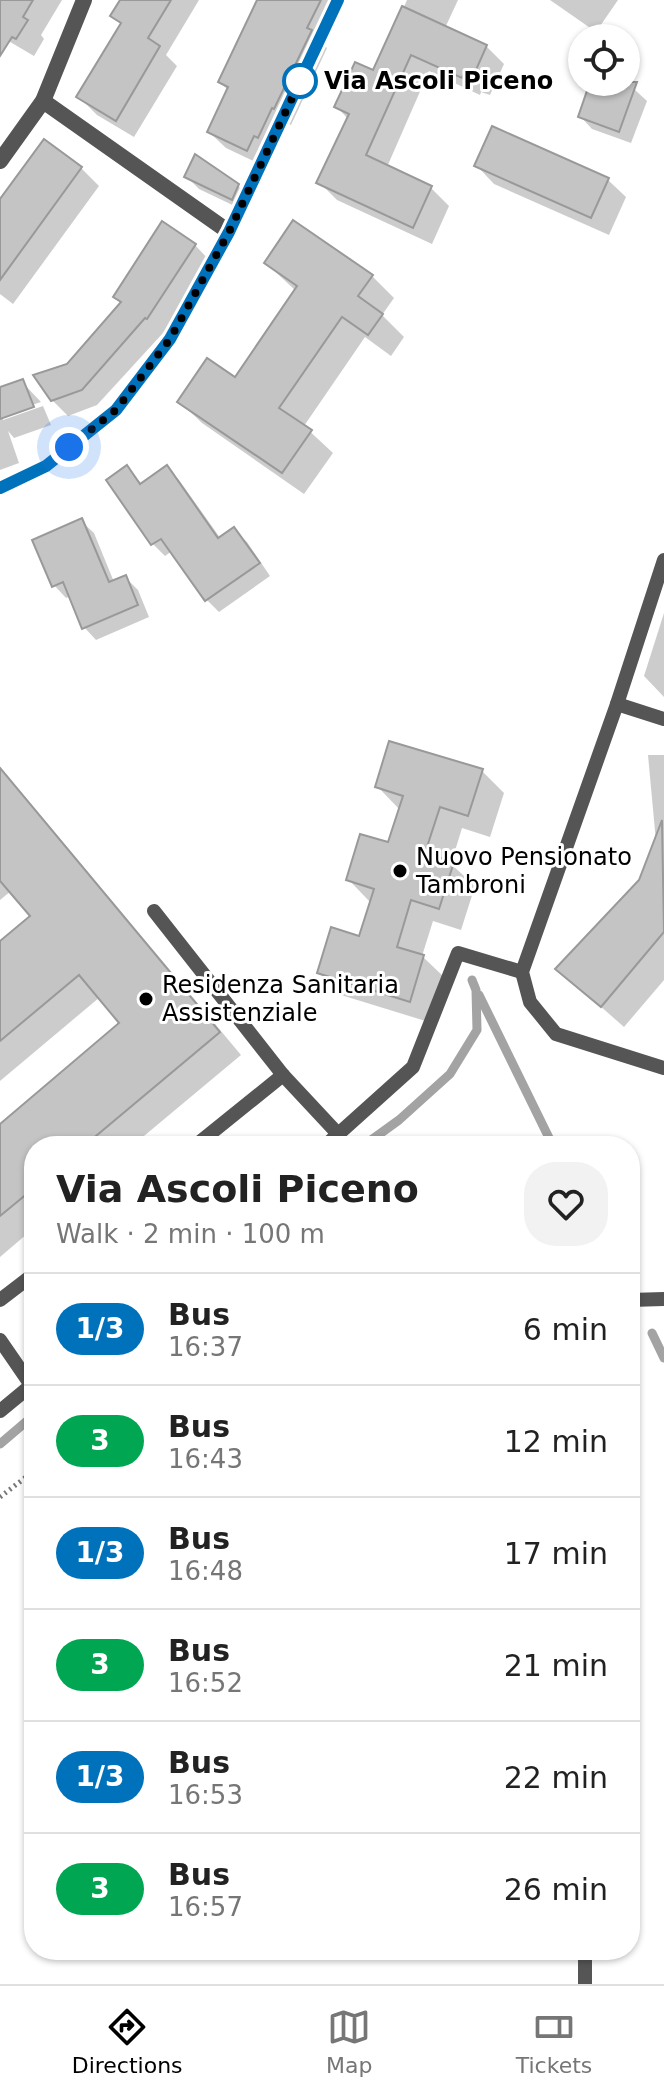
<!DOCTYPE html>
<html lang="en">
<head>
<meta charset="utf-8">
<style>
  body { margin:0; font-family:"DejaVu Sans",sans-serif; background:#f2f2f2; color:#222; height:100vh; display:flex; flex-direction:column; font-size:30px; white-space:nowrap }
  * { box-sizing:border-box; margin:0 }
  p { font-size:26px; color:#767676 }
  .icon { flex:none; width:44px; height:44px; fill:none; stroke:currentColor; stroke-width:2; stroke-linecap:round; stroke-linejoin:round }
  .map { position:relative; flex:1; overflow:hidden }
  .side { position:absolute; left:24px; top:1136px; width:616px; height:824px; display:flex; flex-direction:column; background:#fff; border-radius:32px; box-shadow:0 2px 6px #0004 }
  .side>* { flex:none }
  .badge { padding:0 16px; border-radius:26px; font-size:28px; line-height:52px }
  .tools { position:absolute; left:568px; top:24px; display:grid; gap:16px }
  .tools a { display:grid; place-items:center; width:72px; height:72px; border-radius:50%; background:#fff; box-shadow:0 2px 6px #0004; font-size:40px }
  .you { position:absolute; width:40px; height:40px; margin:-20px; border:6px solid #fff; border-radius:50%; background:#1a73e8; box-shadow:0 0 0 12px #1a73e833 }
  .map>.badge { position:absolute; translate:-50% -50%; box-shadow:0 0 0 4px #fff }
  .round { display:grid; place-items:center; flex:none; width:84px; height:84px; border-radius:32px; background:#f2f2f2 }
  .summary { display:flex; align-items:center; justify-content:space-between; height:136px; padding:0 32px }
  h1 { font-size:38px; font-weight:600; line-height:60px }
  ul { padding:0; list-style:none }
  li { display:flex; align-items:center; gap:24px; height:112px; padding:0 32px; border-top:2px solid #e0e0e0 }
  li div { flex:1 }
  li b { display:block; font-size:30px }
  li em { font-style:normal }
  li .badge { min-width:88px; font-weight:700; text-align:center }
  .tabs { display:flex; justify-content:space-around; align-items:center; height:112px; border-top:2px solid #e0e0e0; background:#fff; font-size:22px; color:#767676 }
  .tabs a { display:grid; justify-items:center; gap:4px }
  .tabs .on { color:#000 }
  .map>svg:first-child { display:block }
  .shadow { fill:#0003 }
  .lines { fill:none; stroke-linecap:round; stroke-linejoin:round }
  .stream { stroke:#a3a3a3; stroke-width:9 }
  .building { fill:#c4c4c4; stroke:#999; stroke-width:2 }
  .path { stroke:#777; stroke-width:5; stroke-dasharray:2 4; stroke-linecap:butt }
  .lane { stroke:#555; stroke-width:14 }
  .street { stroke:#555; stroke-width:16 }
  .secondary { stroke:#222; stroke-width:16 }
  .line-casing { stroke:#fff; stroke-width:18 }
  .line { stroke:#0072bc; stroke-width:12 }
  .walk { stroke:#000; stroke-width:8; stroke-dasharray:0 14.4 }
  .stop-dot { fill:#fff; stroke:#0072bc; stroke-width:4 }
  .poi-dot { fill:#000; stroke:#fff; stroke-width:3 }
  .labels { text-anchor:middle; stroke-width:6; stroke-linejoin:round; paint-order:stroke }
  .stop-label { font-size:24px; font-weight:bold; fill:#000; stroke:#fff; text-anchor:start }
  .poi-label { font-size:24px; fill:#000; stroke:#fff; text-anchor:start }
</style>
</head>
<body>
<div class="map">
<svg width="664" height="1984" viewBox="0 0 664 1984">
  <rect width="100%" height="100%" fill="#fff"/>
  <g class="shadow">
    <polygon points="0,0 62,0 41,35 44,39 34,56 0,36"/>
    <polygon points="122,0 199,0 166,55 177,66 134,137 97,115 79,97 122,25 113,16"/>
    <polygon points="261,0 345,0 323,44 327,48 291,125 289,124 275,153 264,166 226,148 209,132 229,91 220,82"/>
    <polygon points="407,0 458,0 445,28 486,46 504,64 490,95 481,92 480,95 429,71 387,167 431,188 449,206 432,244 337,200 319,182 348,119 337,107 374,73"/>
    <polygon points="550,0 618,0 596,32"/>
    <polygon points="592,82 619,82 634,89 647,101 631,143 592,129 580,116"/>
    <polygon points="477,166 608,180 626,197 609,235 494,184"/>
    <polygon points="81,168 99,186 13,304 0,294 0,202"/>
    <polygon points="187,177 238,186 251,198 245,211 199,189"/>
    <polygon points="195,245 210,261 163,333 97,405 68,416 52,400 123,304 115,296"/>
    <polygon points="266,263 372,276 394,298 382,315 404,337 391,356 365,337 304,426 333,453 304,494 202,423 179,401 235,380 296,291"/>
    <polygon points="22,382 41,402 3,415 3,420 43,406 51,425 14,438 8,431 19,463 0,470 0,389"/>
    <polygon points="127,468 143,485 167,468 179,480 221,539 234,530 247,542 270,576 219,612 207,600 172,551 165,556 153,544 109,481"/>
    <polygon points="81,521 94,533 114,582 125,577 138,590 149,617 96,640 84,627 71,596 66,598 54,585"/>
    <polygon points="664,613 664,697 644,676"/>
    <polygon points="648,755 664,755 664,980 624,1027 558,969 640,881 656,842"/>
    <polygon points="0,770 21,792 241,1055 132,1146 34,1146 34,1228 0,1257 0,1126 122,1023 100,997 0,1081 0,944 33,916 11,891 0,900"/>
    <polygon points="482,771 504,793 490,837 462,828 451,864 475,886 461,930 433,921 422,956 446,979 432,1023 341,995 319,973 361,938 370,902 348,879 389,845 400,810 377,786"/>
  </g>
  <g class="lines">
    <g class="stream">
      <polyline points="479,995 553,1146"/>
      <polyline points="363,1146 399,1120 450,1074 477,1030 476,990 472,980"/>
      <polyline points="652,1333 664,1358"/>
      <polyline points="0,1444 34,1415"/>
    </g>
  </g>
  <g class="building">
    <polygon points="0,0 33,0 23,17 28,20 16,39 12,37 0,56"/>
    <polygon points="120,0 171,0 148,38 160,46 116,121 76,97 121,23 110,16"/>
    <polygon points="257,0 321,0 307,28 312,30 274,109 272,108 258,138 254,136 247,151 207,132 228,87 218,82"/>
    <polygon points="402,6 487,45 472,79 463,75 462,78 411,55 366,155 432,186 413,228 316,183 349,114 334,107 355,62 373,70"/>
    <polygon points="590,82 637,82 619,132 578,117"/>
    <polygon points="492,126 609,178 591,218 474,166"/>
    <polygon points="44,139 82,167 0,280 0,199"/>
    <polygon points="195,154 239,184 232,200 184,177"/>
    <polygon points="293,220 373,275 358,296 383,314 368,335 342,317 279,408 312,430 282,473 177,402 207,358 235,377 297,286 264,263"/>
    <polygon points="162,221 196,244 147,319 145,318 82,390 51,401 33,375 67,364 121,302 113,297"/>
    <polygon points="23,379 34,407 0,419 0,387"/>
    <polygon points="127,465 140,484 167,465 218,538 234,527 260,563 205,601 161,539 151,545 106,480"/>
    <polygon points="82,518 109,582 126,575 138,605 82,629 63,582 52,587 32,540"/>
    <polygon points="389,741 483,769 468,816 440,807 425,853 454,862 439,909 411,900 397,947 424,955 410,1002 317,973 331,927 359,936 374,889 346,880 360,834 388,842 403,796 375,787"/>
    <polygon points="0,768 220,1032 84,1146 34,1146 34,1188 0,1216 0,1124 119,1023 79,975 0,1041 0,941 30,916 0,881"/>
    <polygon points="662,820 664,932 601,1007 555,969 639,880"/>
  </g>
  <g class="lines">
    <polyline class="path" points="0,1497 34,1471"/>
    <g class="lane">
      <polyline points="664,560 617,704 664,719"/>
      <polyline points="617,704 522,972 530,1002 556,1034 664,1068"/>
      <polyline points="154,911 283,1075 339,1135"/>
      <polyline points="195,1146 283,1075"/>
      <polyline points="325,1146 413,1067 458,953 522,972"/>
      <polyline points="0,1300 34,1274"/>
      <polyline points="630,1300 664,1299"/>
      <polyline points="0,1340 31,1385"/>
      <polyline points="0,1411 34,1383"/>
      <polyline points="585,1950 585,1984"/>
    </g>
    <g class="street">
      <polyline points="43,101 229,232"/>
      <polyline points="0,161 43,101 84,0"/>
    </g>
    <polyline class="secondary" points="0,488 46,466 116,410 170,339 229,232 338,0"/>
  </g>
  <g class="lines">
    <defs>
      <polyline id="line" points="0,488 46,466 116,410 170,339 229,232 338,0"/>
    </defs>
    <use href="#line" class="line-casing"/>
    <use href="#line" class="line"/>
    <polyline class="walk" points="69,447 116,410 170,339 229,232 302,77 300,81"/>
  </g>
  <circle class="stop-dot" cx="300" cy="81" r="16"/>
  <g class="poi-dot">
    <circle cx="400" cy="871" r="8"/>
    <circle cx="146" cy="999" r="8"/>
  </g>
  <g class="labels">
    <g class="stop-label">
      <text x="324" y="89">Via Ascoli Piceno</text>
    </g>
    <g class="poi-label">
      <text x="416" y="865">Nuovo Pensionato<tspan x="416" dy="28">Tambroni</tspan></text>
      <text x="162" y="993">Residenza Sanitaria<tspan x="162" dy="28">Assistenziale</tspan></text>
    </g>
  </g>
</svg>
<div class="tools">
<a><svg class="icon" aria-label="locate" viewBox="0 0 24 24"><circle cx="12" cy="12" r="6"/><path d="M12 2v4M12 18v4M2 12h4M18 12h4"/></svg></a>
</div>
<div class="you" style="left:69px;top:447px"></div>
<section class="side">
<div class="summary"><div><h1>Via Ascoli Piceno</h1><p>Walk · 2 min · 100 m</p></div><a class="round"><svg class="icon" aria-label="heart" viewBox="0 0 24 24"><path d="M12 20l-8-8c-3-5 5-10 8-4 3-6 11-1 8 4z"/></svg></a></div>
<ul>
<li><span class="badge" style="background:#0072bc;color:#fff">1/3</span><div><b>Bus</b><p>16:37</p></div><em>6 min</em></li>
<li><span class="badge" style="background:#00a651;color:#fff">3</span><div><b>Bus</b><p>16:43</p></div><em>12 min</em></li>
<li><span class="badge" style="background:#0072bc;color:#fff">1/3</span><div><b>Bus</b><p>16:48</p></div><em>17 min</em></li>
<li><span class="badge" style="background:#00a651;color:#fff">3</span><div><b>Bus</b><p>16:52</p></div><em>21 min</em></li>
<li><span class="badge" style="background:#0072bc;color:#fff">1/3</span><div><b>Bus</b><p>16:53</p></div><em>22 min</em></li>
<li><span class="badge" style="background:#00a651;color:#fff">3</span><div><b>Bus</b><p>16:57</p></div><em>26 min</em></li>
</ul>
</section>
</div>
<nav class="tabs">
<a class="on"><svg class="icon" aria-label="directions" viewBox="0 0 24 24"><path d="M12 3l9 9-9 9-9-9zM9 14v-3h6M13 9l2 2-2 2"/></svg>Directions</a>
<a><svg class="icon" aria-label="map" viewBox="0 0 24 24"><path d="M3 6l6-2 6 2 6-2v14l-6 2-6-2-6 2zM9 4v14M15 6v14"/></svg>Map</a>
<a><svg class="icon" aria-label="tickets" viewBox="0 0 24 24"><path d="M3 7h18v10H3zM15 7v10"/></svg>Tickets</a>
</nav>
</body>
</html>
